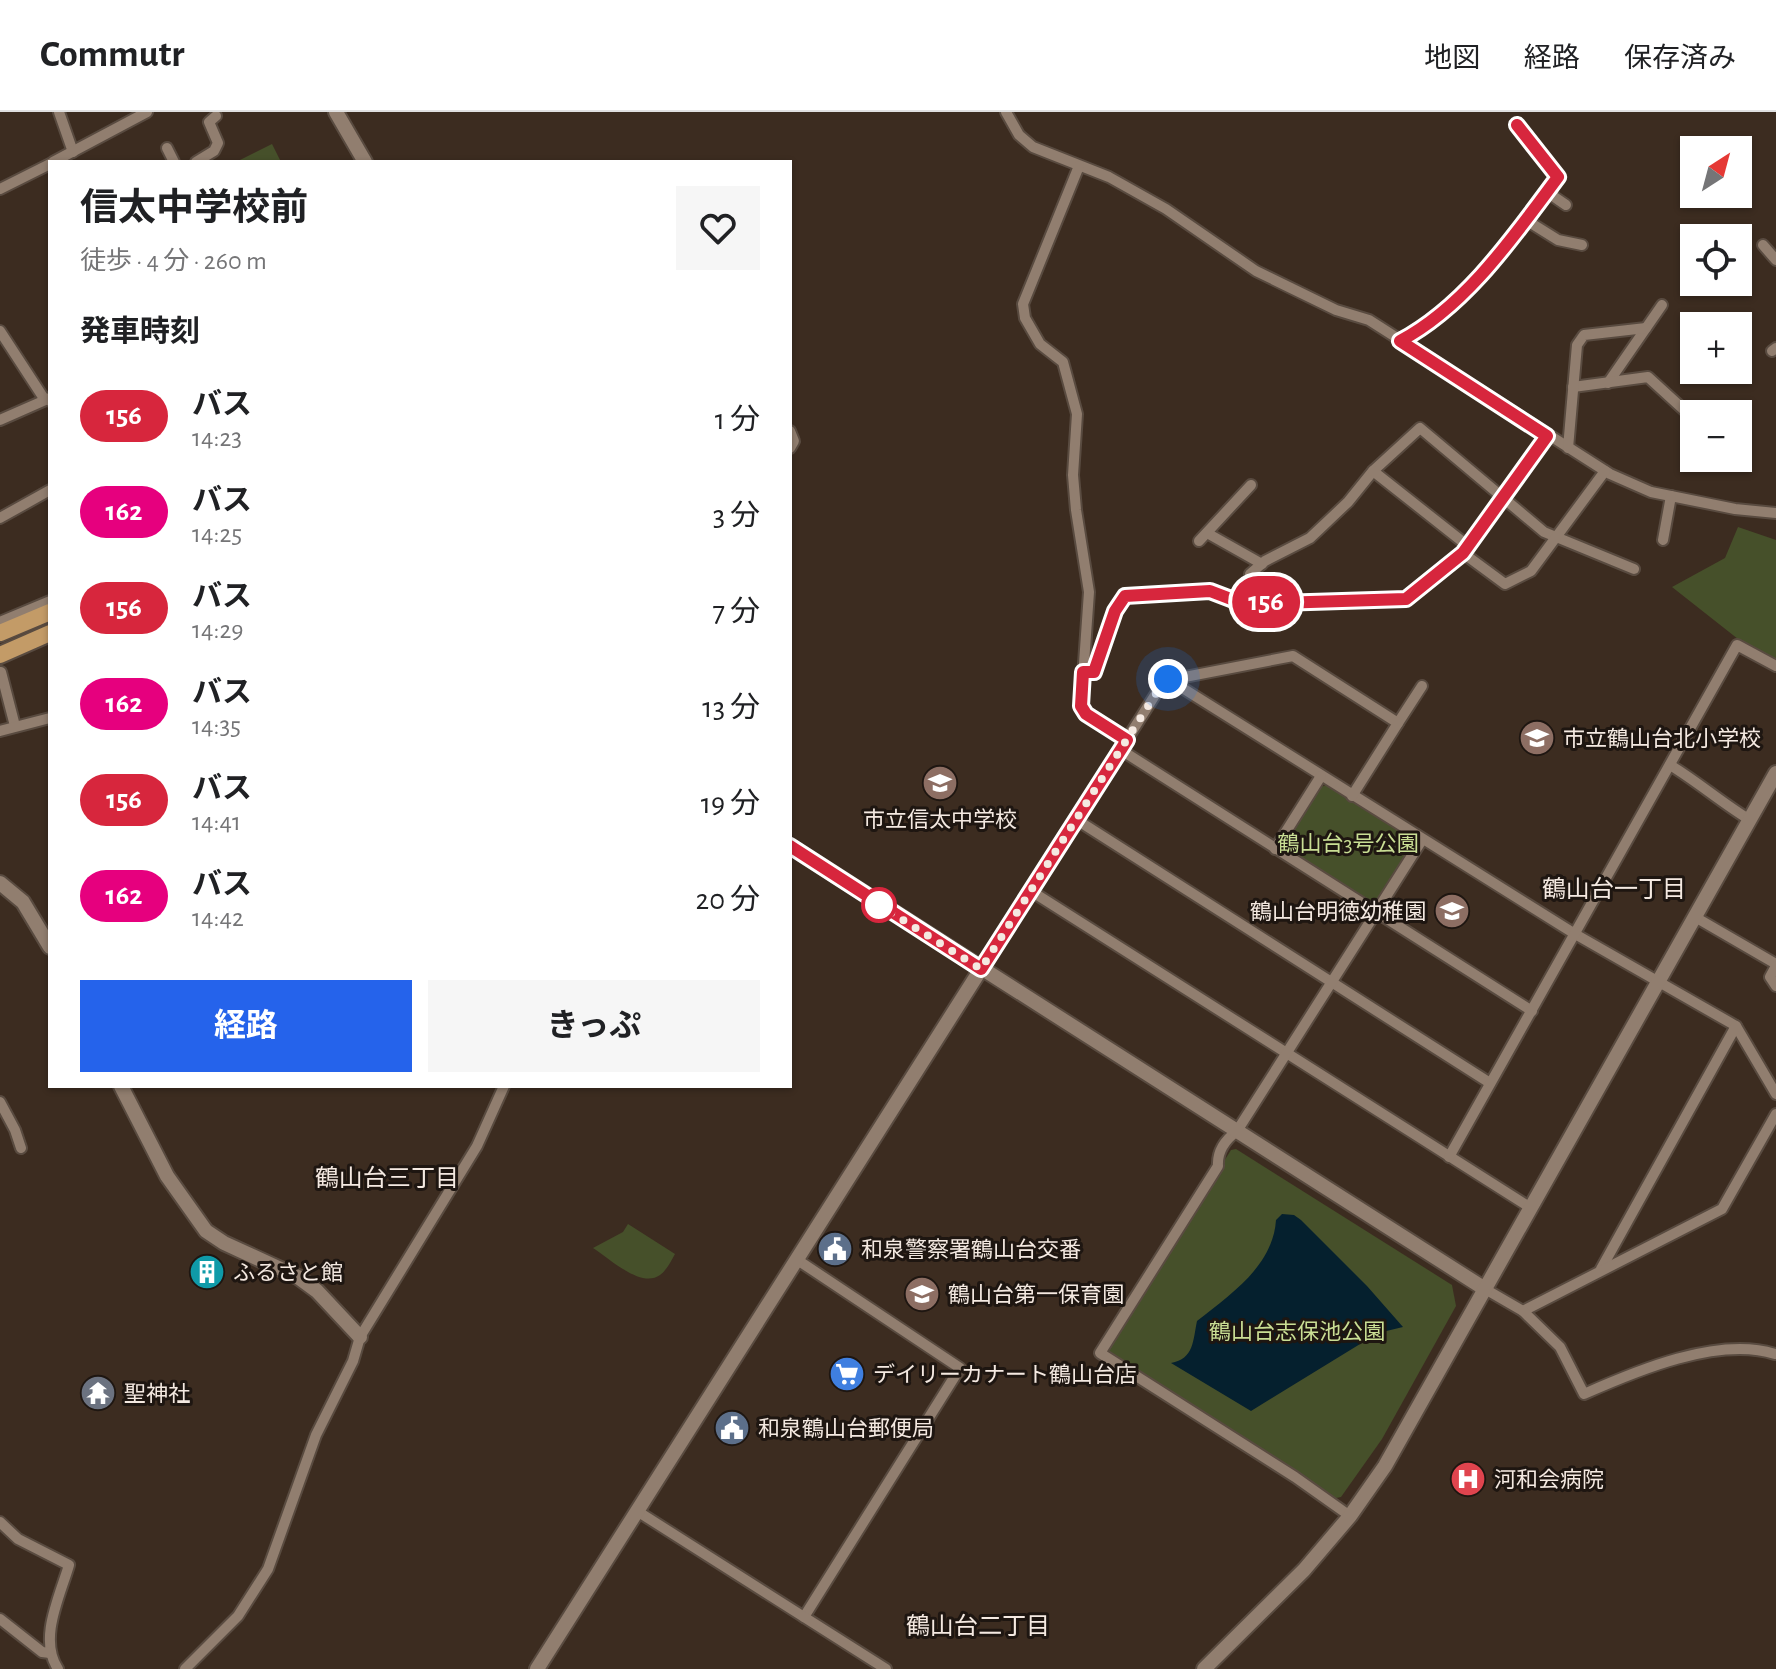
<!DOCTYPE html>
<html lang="ja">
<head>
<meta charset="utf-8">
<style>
  body { margin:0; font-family:"Alegreya Sans","Noto Sans JP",sans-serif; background:#f6f6f6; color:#202124; height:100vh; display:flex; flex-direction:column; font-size:30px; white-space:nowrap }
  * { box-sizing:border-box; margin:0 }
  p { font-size:26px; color:#757577 }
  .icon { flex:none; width:44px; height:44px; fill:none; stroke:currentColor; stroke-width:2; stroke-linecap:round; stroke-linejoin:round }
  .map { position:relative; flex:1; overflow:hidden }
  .sheet { position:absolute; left:48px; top:48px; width:744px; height:928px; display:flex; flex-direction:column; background:#fff; border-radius:0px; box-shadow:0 2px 6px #0004 }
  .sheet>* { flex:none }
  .badge { padding:0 16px; border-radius:26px; font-size:28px; line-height:52px }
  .needle { width:52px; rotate:36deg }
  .buttons { position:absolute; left:1680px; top:24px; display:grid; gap:16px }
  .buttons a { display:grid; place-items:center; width:72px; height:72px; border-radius:0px; background:#fff; box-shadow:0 2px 6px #0004; font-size:40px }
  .you { position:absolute; width:40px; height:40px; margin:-20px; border:6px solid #fff; border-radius:50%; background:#1a73e8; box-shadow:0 0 0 12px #1a73e833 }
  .map>.badge { position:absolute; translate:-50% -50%; box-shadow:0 0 0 4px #fff }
  h2 { padding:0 32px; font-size:30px; line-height:72px }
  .round { display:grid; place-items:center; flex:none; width:84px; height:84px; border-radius:0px; background:#f6f6f6 }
  .overview { display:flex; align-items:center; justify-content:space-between; height:136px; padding:0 32px }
  h1 { font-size:38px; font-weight:700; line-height:60px }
  .cta { display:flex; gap:16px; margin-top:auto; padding:16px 32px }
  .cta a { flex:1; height:92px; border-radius:0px; background:#2563eb; color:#fff; font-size:32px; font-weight:700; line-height:92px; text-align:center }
  .cta a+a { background:#f6f6f6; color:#202124 }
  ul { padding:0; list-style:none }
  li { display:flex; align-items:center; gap:24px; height:96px; padding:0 32px }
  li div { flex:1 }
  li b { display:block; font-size:30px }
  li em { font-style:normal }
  li .badge { min-width:88px; font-weight:700; text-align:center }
  header { display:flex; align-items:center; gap:48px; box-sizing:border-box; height:112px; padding:0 40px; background:#fff; border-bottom:2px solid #e0e0e0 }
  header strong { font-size:38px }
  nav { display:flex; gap:44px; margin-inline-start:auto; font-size:28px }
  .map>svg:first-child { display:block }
  .green { fill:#46502a }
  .water { fill:#05202e }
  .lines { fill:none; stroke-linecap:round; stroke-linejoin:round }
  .street-casing { stroke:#594b40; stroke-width:14 }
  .secondary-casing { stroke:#594b40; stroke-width:18 }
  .primary-casing { stroke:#594b40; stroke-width:20 }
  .street { stroke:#917e6f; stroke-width:10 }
  .secondary { stroke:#917e6f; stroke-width:14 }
  .primary { stroke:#c39b67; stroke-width:16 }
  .line-casing { stroke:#fff; stroke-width:18 }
  .line { stroke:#d7263d; stroke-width:12 }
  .walk { stroke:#f4e9e1; stroke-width:8; stroke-dasharray:0 14.4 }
  .stop-dot { fill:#fff; stroke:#d7263d; stroke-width:4 }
  .labels { text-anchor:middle; stroke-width:6; stroke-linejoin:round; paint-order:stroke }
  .poi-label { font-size:22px; fill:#f4e9e1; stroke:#1e1611; text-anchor:start }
  .park-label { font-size:22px; fill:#c9de94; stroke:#1e1611 }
  .neighbourhood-label { font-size:24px; fill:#f4e9e1; stroke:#1e1611 }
</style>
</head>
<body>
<header>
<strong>Commutr</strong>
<nav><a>地図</a><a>経路</a><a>保存済み</a></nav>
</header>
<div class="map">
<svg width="1776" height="1557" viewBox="0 0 1776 1557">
  <rect width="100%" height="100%" fill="#3c2c20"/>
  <g class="green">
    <polygon points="272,32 281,50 236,50"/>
    <polygon points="1738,415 1776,428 1776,547 1738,527 1672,475 1725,446"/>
    <polygon points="1326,673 1411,727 1413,735 1378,787 1372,790 1285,736 1284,728 1319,676"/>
    <polygon points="1236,1037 1452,1173 1456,1194 1382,1327 1341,1385 1336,1386 1110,1244 1108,1235 1231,1038"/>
    <path d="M 628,1112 L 675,1142 C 671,1149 667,1158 660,1163 C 641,1177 609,1146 593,1136 L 623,1120 Z"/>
  </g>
  <path class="water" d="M 1282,1102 L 1294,1103 L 1301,1108 L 1367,1174 L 1403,1215 L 1378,1221 L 1251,1299 L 1171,1251 C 1194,1247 1193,1228 1197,1209 C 1231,1182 1273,1154 1276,1108 Z"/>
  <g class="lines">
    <defs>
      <g id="street">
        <polyline points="59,0 73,40"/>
        <polyline points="1006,0 1019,23 1033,35 1109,65 1166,97 1256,159 1336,198 1369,208 1610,362 1651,380 1735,397 1776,401"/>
        <polyline points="167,36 174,50"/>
        <polyline points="53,50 147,0"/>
        <polyline points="196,50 214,39 218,31 209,10 216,4"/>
        <polyline points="1079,54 1023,192 1025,206 1040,232 1063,250 1077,302 1073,363 1076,398 1089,480 1081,594 1086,602 1127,628"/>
        <polyline points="0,77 50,52"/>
        <polyline points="1547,80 1566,93"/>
        <polyline points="1526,108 1558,128 1582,133"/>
        <polyline points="1763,133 1776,148"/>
        <polyline points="0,219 43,285 50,289"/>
        <path d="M 1400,229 C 1466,194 1514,124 1558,65 L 1517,13"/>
        <polyline points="1772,239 1776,236"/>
        <polyline points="1608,271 1662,193"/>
        <polyline points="1573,275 1648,265 1694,307"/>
        <polyline points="0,308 50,286"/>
        <polyline points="790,319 794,329 790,336"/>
        <polyline points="1547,324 1463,441 1406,487 1285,489 1250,462 1265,449 1310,426 1348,390 1373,359 1420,316 1544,420 1634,457"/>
        <polyline points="1568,336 1577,233 1584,223 1646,216"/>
        <polyline points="1373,359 1468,434"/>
        <polyline points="0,406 50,378"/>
        <polyline points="1207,421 1262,452"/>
        <polyline points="1663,428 1671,384"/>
        <polyline points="1199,429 1251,373"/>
        <polyline points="1463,441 1505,472 1531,459 1605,359"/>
        <polyline points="0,510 50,489"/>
        <polyline points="1,560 15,614"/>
        <polyline points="1083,560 1094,560 1115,499 1125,484 1210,479 1244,492 1285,489"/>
        <polyline points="1168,567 1575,822 1736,914 1776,982"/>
        <polyline points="1398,611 1422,574"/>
        <polyline points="0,619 50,606"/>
        <polyline points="1121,638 1532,899"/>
        <path d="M 1670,653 C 1698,670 1722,691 1750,708"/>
        <polyline points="1077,708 1490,971"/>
        <polyline points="1275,737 1321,664"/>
        <polyline points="1031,779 1531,1096"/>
        <polyline points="1695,805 1776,852"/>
        <polyline points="1776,854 1770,865 1776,874"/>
        <polyline points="981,857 1164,569 1293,544 1398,611 1352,684"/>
        <polyline points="0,990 15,1018 21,1036"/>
        <polyline points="1449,1045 1737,533 1776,554"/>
        <polyline points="796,1147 960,1256 804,1505"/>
        <polyline points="1601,1157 1736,914"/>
        <polyline points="1485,1177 1523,1199 1722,1097 1776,1002"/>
        <path d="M 1523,1199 L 1560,1235 L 1584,1282 C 1636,1259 1718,1224 1775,1242"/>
        <polyline points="637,1399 886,1557"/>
        <path d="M 1350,1404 L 1295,1365 L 1100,1241 L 1218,1054 C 1217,1039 1225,1028 1237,1019 L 1422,728"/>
        <path d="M 0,1410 L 18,1427 L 69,1453 C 60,1484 38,1527 58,1557"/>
        <polyline points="0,1507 42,1540 50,1541"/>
        <polyline points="185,1557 238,1504 268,1457 316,1323 353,1249 360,1225 477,1034 504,974"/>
      </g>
      <g id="secondary">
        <polyline points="336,0 365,50"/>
        <polyline points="790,734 1485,1177"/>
        <polyline points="0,771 23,790 50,835"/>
        <polyline points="121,974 167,1064 206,1119 224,1131 298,1165 317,1179 360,1225"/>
        <polyline points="537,1557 981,857"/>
        <polyline points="1204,1557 1304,1458 1350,1404 1385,1354 1776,661"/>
      </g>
      <g id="primary">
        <polyline points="0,521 50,500"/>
        <polyline points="0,543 50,521"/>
      </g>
    </defs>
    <use href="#street" class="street-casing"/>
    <use href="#secondary" class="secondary-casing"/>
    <use href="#primary" class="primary-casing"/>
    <use href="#street" class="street"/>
    <use href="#secondary" class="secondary"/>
    <use href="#primary" class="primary"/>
  </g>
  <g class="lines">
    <defs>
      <path id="line" d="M 790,734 L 981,857 L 1127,628 L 1086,602 L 1081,594 L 1083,560 L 1094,560 L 1115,499 L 1125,484 L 1210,479 L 1244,492 L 1406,487 L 1463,441 L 1547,324 L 1400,229 C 1466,194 1514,124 1558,65 L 1517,13"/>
    </defs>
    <use href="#line" class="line-casing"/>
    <use href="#line" class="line"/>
    <polyline class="walk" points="879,793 981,857 1164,569 1168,567"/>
  </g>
  <defs>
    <symbol id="school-disc" viewBox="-11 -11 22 22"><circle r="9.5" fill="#8d6e63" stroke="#1e1611"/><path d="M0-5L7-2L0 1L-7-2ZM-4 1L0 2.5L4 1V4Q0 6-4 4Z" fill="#fff"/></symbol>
    <symbol id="civic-disc" viewBox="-11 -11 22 22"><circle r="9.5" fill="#5c6f8a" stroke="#1e1611"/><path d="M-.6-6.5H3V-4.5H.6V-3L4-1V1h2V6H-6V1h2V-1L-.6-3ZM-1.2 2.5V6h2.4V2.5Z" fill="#fff"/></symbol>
    <symbol id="building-disc" viewBox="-11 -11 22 22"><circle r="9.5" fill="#0f9aa8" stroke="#1e1611"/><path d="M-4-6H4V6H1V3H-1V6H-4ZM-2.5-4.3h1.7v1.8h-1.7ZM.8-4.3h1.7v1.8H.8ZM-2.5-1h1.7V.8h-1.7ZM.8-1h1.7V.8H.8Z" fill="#fff"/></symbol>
    <symbol id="supermarket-disc" viewBox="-11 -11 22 22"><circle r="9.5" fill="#3f7fe0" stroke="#1e1611"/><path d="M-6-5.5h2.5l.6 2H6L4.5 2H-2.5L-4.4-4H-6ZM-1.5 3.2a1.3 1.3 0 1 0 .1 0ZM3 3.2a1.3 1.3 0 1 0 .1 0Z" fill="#fff"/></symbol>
    <symbol id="temple-disc" viewBox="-11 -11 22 22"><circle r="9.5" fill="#6b7280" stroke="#1e1611"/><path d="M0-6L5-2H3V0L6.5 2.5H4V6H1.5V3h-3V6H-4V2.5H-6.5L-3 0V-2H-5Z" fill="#fff"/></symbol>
    <symbol id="hospital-disc" viewBox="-11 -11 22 22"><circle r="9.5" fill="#e0444e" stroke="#1e1611"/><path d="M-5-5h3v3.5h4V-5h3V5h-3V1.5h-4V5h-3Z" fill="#fff"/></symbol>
  </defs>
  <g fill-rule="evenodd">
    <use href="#school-disc" x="1517" y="606" width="40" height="40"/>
    <use href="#school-disc" x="920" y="651" width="40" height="40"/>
    <use href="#school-disc" x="1432" y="779" width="40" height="40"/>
    <use href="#civic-disc" x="815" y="1117" width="40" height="40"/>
    <use href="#building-disc" x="187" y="1140" width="40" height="40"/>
    <use href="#school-disc" x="902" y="1162" width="40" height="40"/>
    <use href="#supermarket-disc" x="827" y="1242" width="40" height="40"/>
    <use href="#temple-disc" x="78" y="1261" width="40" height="40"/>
    <use href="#civic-disc" x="712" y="1296" width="40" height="40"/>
    <use href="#hospital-disc" x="1448" y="1347" width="40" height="40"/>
  </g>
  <circle class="stop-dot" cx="879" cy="793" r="16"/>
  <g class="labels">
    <g class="poi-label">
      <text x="1563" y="634">市立鶴山台北小学校</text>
      <text x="940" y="715" text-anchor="middle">市立信太中学校</text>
      <text x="1426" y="807" text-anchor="end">鶴山台明徳幼稚園</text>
      <text x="861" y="1145">和泉警察署鶴山台交番</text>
      <text x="233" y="1168">ふるさと館</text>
      <text x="948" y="1190">鶴山台第一保育園</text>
      <text x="873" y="1270">デイリーカナート鶴山台店</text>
      <text x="124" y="1289">聖神社</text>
      <text x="758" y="1324">和泉鶴山台郵便局</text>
      <text x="1494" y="1375">河和会病院</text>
    </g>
    <g class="park-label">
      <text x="1348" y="739">鶴山台3号公園</text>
      <text x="1297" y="1227">鶴山台志保池公園</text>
    </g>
    <g class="neighbourhood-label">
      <text x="1614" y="785">鶴山台一丁目</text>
      <text x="387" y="1074">鶴山台三丁目</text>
      <text x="978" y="1522">鶴山台二丁目</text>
    </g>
  </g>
</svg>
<div class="buttons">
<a><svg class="needle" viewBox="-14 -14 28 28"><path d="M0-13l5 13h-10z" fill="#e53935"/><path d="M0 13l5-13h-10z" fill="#757577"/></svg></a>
<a><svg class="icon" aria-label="locate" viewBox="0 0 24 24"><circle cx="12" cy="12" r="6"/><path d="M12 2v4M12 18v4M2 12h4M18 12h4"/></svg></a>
<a>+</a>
<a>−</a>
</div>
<div class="you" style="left:1168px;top:567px"></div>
<b class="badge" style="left:1266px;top:490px;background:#d7263d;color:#fff">156</b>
<section class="sheet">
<div class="overview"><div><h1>信太中学校前</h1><p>徒歩 · 4 分 · 260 m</p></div><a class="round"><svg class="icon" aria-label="heart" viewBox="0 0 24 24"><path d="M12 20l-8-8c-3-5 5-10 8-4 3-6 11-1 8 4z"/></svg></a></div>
<h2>発車時刻</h2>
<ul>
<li><span class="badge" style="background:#d7263d;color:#fff">156</span><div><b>バス</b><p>14:23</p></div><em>1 分</em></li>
<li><span class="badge" style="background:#e6007e;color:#fff">162</span><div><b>バス</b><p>14:25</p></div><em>3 分</em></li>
<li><span class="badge" style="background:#d7263d;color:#fff">156</span><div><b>バス</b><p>14:29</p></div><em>7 分</em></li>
<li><span class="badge" style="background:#e6007e;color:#fff">162</span><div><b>バス</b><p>14:35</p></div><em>13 分</em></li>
<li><span class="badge" style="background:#d7263d;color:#fff">156</span><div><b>バス</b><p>14:41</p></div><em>19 分</em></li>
<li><span class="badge" style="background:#e6007e;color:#fff">162</span><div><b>バス</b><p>14:42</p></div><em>20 分</em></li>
</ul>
<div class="cta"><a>経路</a><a>きっぷ</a></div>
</section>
</div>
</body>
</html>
